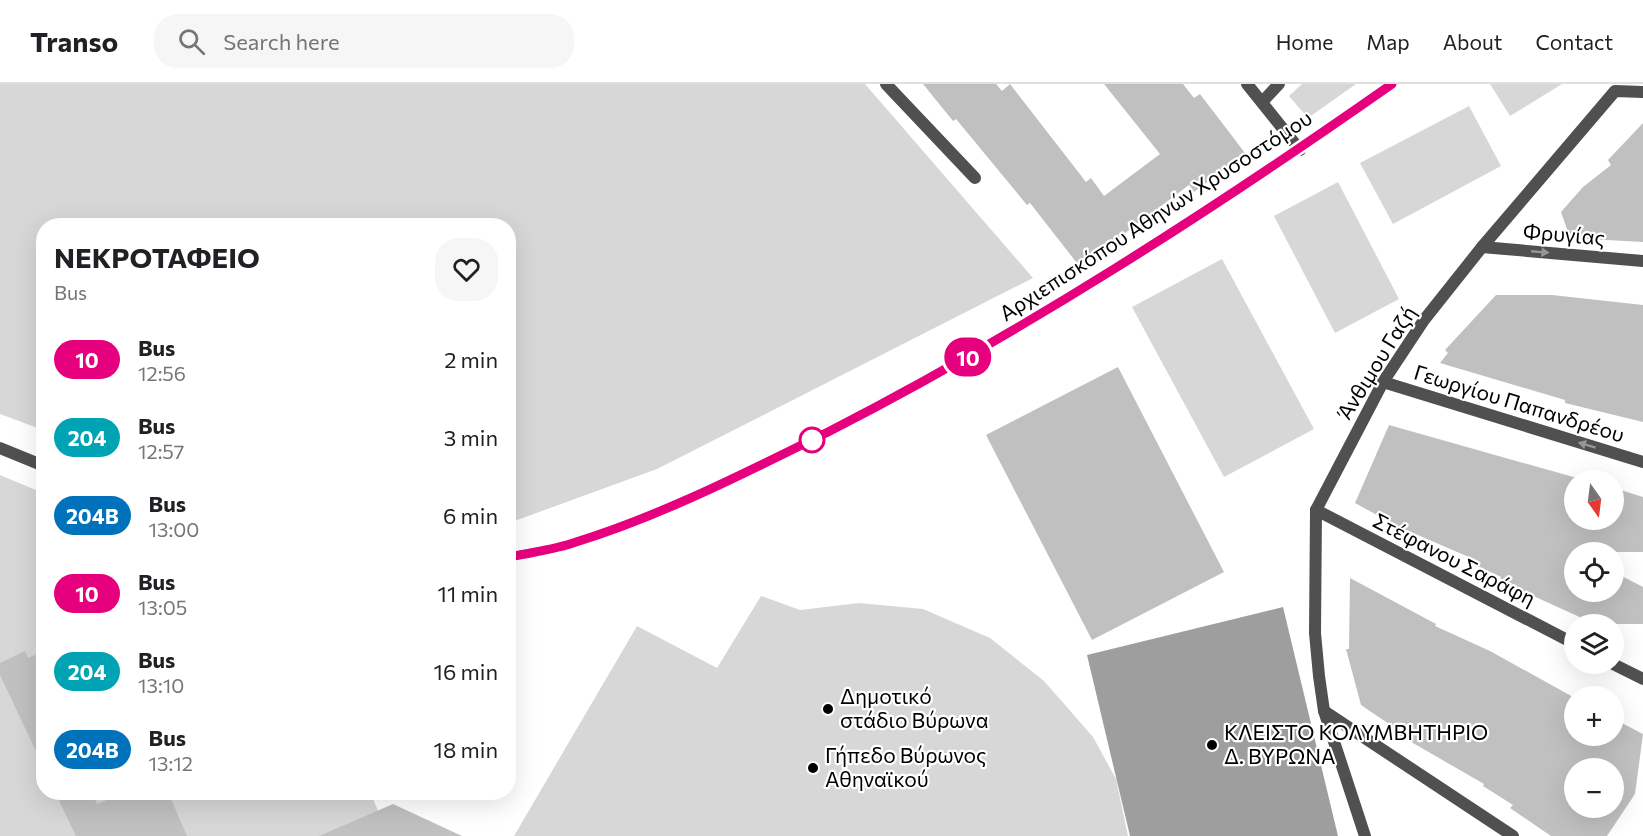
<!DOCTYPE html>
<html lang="en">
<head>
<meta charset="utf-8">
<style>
  body { margin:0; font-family:Commissioner,sans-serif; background:#f6f6f6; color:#202124; height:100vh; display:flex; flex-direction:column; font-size:22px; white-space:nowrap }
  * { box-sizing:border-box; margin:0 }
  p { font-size:20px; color:#757577 }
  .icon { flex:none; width:33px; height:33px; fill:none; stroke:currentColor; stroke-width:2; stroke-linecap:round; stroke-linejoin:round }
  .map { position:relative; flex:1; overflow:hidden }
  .details { position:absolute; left:36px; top:134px; width:480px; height:582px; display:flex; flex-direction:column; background:#fff; border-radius:24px; box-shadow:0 6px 24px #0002 }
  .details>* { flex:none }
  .badge { padding:0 12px; border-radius:20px; font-size:21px; line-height:39px }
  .needle { width:39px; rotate:166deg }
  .controls { position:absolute; left:1564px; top:386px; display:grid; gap:12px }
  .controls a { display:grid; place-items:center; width:60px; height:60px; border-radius:50%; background:#fff; box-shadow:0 6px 24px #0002; font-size:30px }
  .map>.badge { position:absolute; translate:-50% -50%; box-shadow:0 0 0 3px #fff }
  .round { display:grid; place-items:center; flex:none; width:63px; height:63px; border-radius:24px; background:#f6f6f6 }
  .headline { display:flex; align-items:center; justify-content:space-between; height:102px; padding:0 18px }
  h1 { font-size:28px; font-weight:700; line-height:45px }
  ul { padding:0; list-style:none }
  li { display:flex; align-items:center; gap:18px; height:78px; padding:0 18px }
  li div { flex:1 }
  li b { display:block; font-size:22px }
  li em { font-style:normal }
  li .badge { min-width:66px; font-weight:700; text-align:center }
  header { display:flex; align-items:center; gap:36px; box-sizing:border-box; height:84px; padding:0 30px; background:#fff; border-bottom:2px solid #e0e0e0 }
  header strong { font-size:28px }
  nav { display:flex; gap:33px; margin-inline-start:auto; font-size:21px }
  .search { width:420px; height:54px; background:#f6f6f6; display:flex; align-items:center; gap:15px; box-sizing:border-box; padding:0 21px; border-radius:24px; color:#757577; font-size:22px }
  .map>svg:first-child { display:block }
  .green { fill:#d7d7d7 }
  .water { fill:#9e9e9e }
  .building { fill:#c0c0c0; fill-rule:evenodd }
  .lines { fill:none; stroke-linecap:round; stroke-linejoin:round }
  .minor { stroke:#505050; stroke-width:12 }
  .tertiary { stroke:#505050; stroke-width:12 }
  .oneway { fill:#969696 }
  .line-casing { stroke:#fff; stroke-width:14 }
  .line { stroke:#e6007e; stroke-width:9 }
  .stop-dot { fill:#fff; stroke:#e6007e; stroke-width:3 }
  .poi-dot { fill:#000; stroke:#fff; stroke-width:2 }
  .labels { text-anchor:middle; stroke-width:4.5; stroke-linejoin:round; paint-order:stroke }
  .street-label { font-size:21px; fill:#000; stroke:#fff }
  .poi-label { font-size:21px; fill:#000; stroke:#fff; text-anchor:start }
</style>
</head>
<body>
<header>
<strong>Transo</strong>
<div class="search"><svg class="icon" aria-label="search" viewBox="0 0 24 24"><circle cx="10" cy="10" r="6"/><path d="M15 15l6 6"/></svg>Search here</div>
<nav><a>Home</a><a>Map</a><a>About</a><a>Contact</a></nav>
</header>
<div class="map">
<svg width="1643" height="752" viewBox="0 0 1643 752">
  <rect width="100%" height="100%" fill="#fff"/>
  <g class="green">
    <polygon points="0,0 865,0 1033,194 657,385 509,439 508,141 44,141 43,346 0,330"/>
    <polygon points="1302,0 1356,0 1308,34 1289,12"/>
    <polygon points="1490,0 1562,0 1510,32"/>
    <polygon points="1469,22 1501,82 1393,140 1360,79"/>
    <polygon points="1338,98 1399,215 1335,249 1274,132"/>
    <polygon points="1222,175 1314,345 1224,393 1132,223"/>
    <polygon points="0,391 43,409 44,708 370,708 389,752 0,752"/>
    <polygon points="761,512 800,526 859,519 923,525 990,554 1044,597 1093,653 1116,695 1128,752 514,752 637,542 717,584"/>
  </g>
  <polygon class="water" points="1283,523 1338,752 1130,752 1087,571"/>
  <g class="building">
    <polygon points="923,0 996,0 1002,7 1010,0 1086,98 1091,94 1104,112 1160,70 1104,0 1183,0 1194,14 1200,10 1245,69 1194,108 1189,101 1080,183 1030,119 1027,121 956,35 953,37"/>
    <polygon points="1643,39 1643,158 1570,154 1561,128 1583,103 1611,81 1608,76"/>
    <polygon points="1496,211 1552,211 1643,221 1643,338 1565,319 1565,316 1440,279 1448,269 1445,266"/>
    <polygon points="1118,283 1224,488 1092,556 986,351"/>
    <polygon points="1389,341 1584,396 1575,396 1575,435 1614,435 1614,404 1643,413 1643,468 1575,468 1575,507 1614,507 1614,488 1643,503 1643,540 1595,540 1500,497 1501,493 1469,478 1471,474 1397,442 1355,419"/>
    <path d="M 1350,494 L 1436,540 L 1435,542 L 1490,567 L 1575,614 L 1575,651 L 1614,651 L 1614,635 L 1643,650 L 1635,710 L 1607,752 L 1551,752 L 1510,724 L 1513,721 L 1483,702 L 1484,700 L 1387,644 L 1389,640 L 1361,621 L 1346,565 L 1349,565 ZM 1575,684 L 1614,684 L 1614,723 L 1575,723 Z"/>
    <polygon points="25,567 28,574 44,567 44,684 0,591 0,579"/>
    <polygon points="55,708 92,708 97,720 126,708 168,708 187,752 76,752"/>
    <polygon points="393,720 462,752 319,752"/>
  </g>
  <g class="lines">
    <g class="minor">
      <polyline points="886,0 975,94"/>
      <polyline points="1247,0 1300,66"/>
      <polyline points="1262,18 1279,0"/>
      <polyline points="1482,163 1643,177"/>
      <polyline points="1383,298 1643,378"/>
      <polyline points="1316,426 1575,560"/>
      <polyline points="1611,579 1643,595"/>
      <polyline points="1324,627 1513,752"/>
      <polyline points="1365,752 1324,627 1319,592 1315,549 1316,426 1383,298 1424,236 1482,163 1615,7 1643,8"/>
    </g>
    <g class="tertiary">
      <polyline points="0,364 44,382"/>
      <path d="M 508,473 C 530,469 552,466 573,459 C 662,431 748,388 832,345 C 1028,246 1212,126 1392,0"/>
    </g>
  </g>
  <defs><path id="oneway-solid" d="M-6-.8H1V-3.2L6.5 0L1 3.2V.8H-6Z" transform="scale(1.5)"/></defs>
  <g class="oneway">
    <use href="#oneway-solid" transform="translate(1540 168) rotate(5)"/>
    <use href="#oneway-solid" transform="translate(1587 361) rotate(-163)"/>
  </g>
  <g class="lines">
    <defs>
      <path id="line" d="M 508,473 C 530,469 552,466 573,459 C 661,432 745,389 828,348 C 1025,247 1211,127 1392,0"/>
    </defs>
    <use href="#line" class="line-casing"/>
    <use href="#line" class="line"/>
  </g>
  <circle class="stop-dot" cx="812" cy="356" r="12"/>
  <g class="poi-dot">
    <circle cx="828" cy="625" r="6"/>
    <circle cx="1212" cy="661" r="6"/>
    <circle cx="813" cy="684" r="6"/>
  </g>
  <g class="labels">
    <g class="street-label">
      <text transform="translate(1156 132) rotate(-33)" y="7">Αρχιεπισκόπου Αθηνών Χρυσοστόμου</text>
      <text transform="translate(1564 151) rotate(5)" y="7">Φρυγίας</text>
      <text transform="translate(1377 279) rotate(-58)" y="7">Άνθιμου Γαζή</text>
      <text transform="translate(1519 320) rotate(17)" y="7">Γεωργίου Παπανδρέου</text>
      <text transform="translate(1454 476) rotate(27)" y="7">Στέφανου Σαράφη</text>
    </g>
    <g class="poi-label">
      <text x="840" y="620">Δημοτικό<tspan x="840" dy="24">στάδιο Βύρωνα</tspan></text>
      <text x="1224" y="656">ΚΛΕΙΣΤΟ ΚΟΛΥΜΒΗΤΗΡΙΟ<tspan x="1224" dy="24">Δ. ΒΥΡΩΝΑ</tspan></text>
      <text x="825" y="679">Γήπεδο Βύρωνος<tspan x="825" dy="24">Αθηναϊκού</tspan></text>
    </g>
  </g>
</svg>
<div class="controls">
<a><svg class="needle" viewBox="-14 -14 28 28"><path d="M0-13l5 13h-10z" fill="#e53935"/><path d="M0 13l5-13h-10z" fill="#757577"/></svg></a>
<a><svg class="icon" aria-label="locate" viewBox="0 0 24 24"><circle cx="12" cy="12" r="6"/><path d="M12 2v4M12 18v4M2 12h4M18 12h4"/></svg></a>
<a><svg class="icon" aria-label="layers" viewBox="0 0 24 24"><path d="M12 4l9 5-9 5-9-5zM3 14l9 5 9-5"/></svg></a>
<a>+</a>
<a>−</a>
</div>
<b class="badge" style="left:968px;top:273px;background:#e6007e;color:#fff">10</b>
<section class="details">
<div class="headline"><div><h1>ΝΕΚΡΟΤΑΦΕΙΟ</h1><p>Bus</p></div><a class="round"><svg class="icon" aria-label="heart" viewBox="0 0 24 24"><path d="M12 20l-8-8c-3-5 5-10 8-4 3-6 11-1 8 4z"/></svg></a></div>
<ul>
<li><span class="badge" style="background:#e6007e;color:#fff">10</span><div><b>Bus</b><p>12:56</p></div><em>2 min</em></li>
<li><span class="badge" style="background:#00a3b4;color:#fff">204</span><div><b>Bus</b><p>12:57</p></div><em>3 min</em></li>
<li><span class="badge" style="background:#0072bc;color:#fff">204B</span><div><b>Bus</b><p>13:00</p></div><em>6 min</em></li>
<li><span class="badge" style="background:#e6007e;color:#fff">10</span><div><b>Bus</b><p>13:05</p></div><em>11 min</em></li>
<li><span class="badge" style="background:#00a3b4;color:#fff">204</span><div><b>Bus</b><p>13:10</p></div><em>16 min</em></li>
<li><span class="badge" style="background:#0072bc;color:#fff">204B</span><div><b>Bus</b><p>13:12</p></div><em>18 min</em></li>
</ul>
</section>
</div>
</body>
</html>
